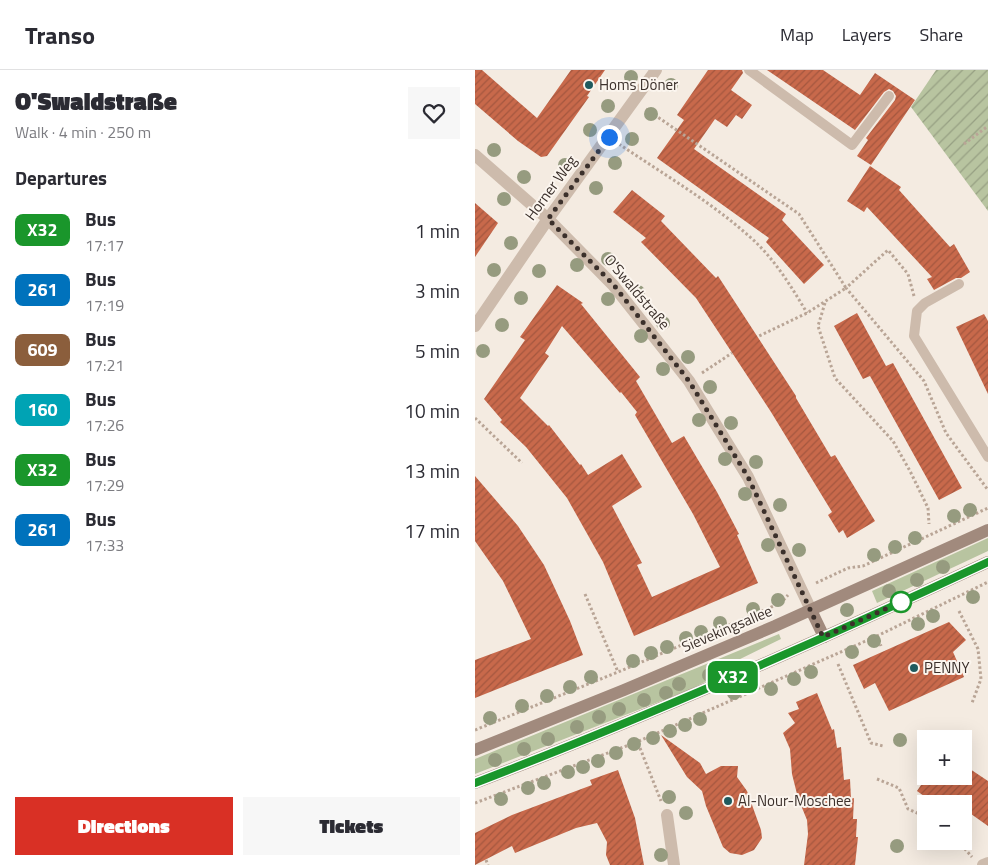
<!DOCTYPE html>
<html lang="en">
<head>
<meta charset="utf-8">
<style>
  body { margin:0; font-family:"Titillium Web",sans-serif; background:#f7f7f7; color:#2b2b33; height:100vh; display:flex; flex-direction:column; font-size:19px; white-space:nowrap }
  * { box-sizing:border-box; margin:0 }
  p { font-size:16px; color:#7c7c81 }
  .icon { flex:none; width:28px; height:28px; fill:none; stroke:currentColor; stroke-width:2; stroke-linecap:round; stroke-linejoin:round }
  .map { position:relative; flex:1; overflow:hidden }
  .panel { display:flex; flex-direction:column; background:#fff; width:475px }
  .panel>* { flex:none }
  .badge { padding:0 10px; border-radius:8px; font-size:18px; line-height:32px }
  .fabs { position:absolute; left:442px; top:660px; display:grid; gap:10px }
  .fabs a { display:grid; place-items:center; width:55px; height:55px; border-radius:0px; background:#fff; box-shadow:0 5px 20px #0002; font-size:25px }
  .you { position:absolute; width:25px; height:25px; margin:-12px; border:4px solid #fff; border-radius:50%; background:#1a73e8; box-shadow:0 0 0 8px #1a73e833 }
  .map>.badge { position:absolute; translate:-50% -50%; box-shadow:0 0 0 2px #fff }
  h2 { padding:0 15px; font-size:19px; line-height:45px }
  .round { display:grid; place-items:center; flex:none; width:52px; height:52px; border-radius:0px; background:#f7f7f7 }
  .overview { display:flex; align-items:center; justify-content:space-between; height:85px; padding:0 15px }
  h1 { font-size:24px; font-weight:800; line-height:38px }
  .action { display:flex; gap:10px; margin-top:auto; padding:10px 15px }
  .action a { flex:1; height:58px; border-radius:0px; background:#d93025; color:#fff; font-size:20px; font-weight:800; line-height:58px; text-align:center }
  .action a+a { background:#f7f7f7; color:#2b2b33 }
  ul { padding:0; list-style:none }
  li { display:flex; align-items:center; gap:15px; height:60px; padding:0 15px }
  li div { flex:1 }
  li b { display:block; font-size:19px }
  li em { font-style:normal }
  li .badge { min-width:55px; font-weight:700; text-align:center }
  header { display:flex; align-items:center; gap:30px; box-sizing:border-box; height:70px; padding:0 25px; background:#fff; border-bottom:1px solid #e1e1e2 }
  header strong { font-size:24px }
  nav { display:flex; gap:28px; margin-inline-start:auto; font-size:18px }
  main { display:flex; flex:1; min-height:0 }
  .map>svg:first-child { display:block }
  .grass { fill:#b8c4a0 }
  .garden { fill:url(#garden-furrows) }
  .building { fill:url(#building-hatch); fill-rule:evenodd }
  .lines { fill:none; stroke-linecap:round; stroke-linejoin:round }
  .path { stroke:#b9a596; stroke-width:3; stroke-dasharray:2.5 2.5; stroke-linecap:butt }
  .service { stroke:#cdbbac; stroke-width:10 }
  .minor { stroke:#cdbbac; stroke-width:12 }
  .secondary { stroke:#a18a7d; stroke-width:12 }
  .tree { fill:#969b7f }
  .line-casing { stroke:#fff; stroke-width:11 }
  .line { stroke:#1a962b; stroke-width:8 }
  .walk { stroke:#3b302b; stroke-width:5; stroke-dasharray:0 9 }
  .poi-dot { fill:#1f5a5e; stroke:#fbf5ee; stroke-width:2 }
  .stop-dot { fill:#fff; stroke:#1a962b; stroke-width:2.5 }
  .labels { text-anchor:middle; stroke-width:4; stroke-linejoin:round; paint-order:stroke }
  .poi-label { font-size:15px; fill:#3b302b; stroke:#fbf5ee; text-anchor:start }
  .street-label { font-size:15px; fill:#3b302b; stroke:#fbf5ee }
</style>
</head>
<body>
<header>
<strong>Transo</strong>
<nav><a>Map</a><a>Layers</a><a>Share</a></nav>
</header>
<main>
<section class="panel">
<div class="overview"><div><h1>O'Swaldstraße</h1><p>Walk · 4 min · 250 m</p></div><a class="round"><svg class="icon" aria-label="heart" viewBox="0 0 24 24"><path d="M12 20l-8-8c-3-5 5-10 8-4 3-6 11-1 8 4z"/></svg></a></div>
<h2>Departures</h2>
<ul>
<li><span class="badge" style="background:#1a962b;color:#fff">X32</span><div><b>Bus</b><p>17:17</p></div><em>1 min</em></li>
<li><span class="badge" style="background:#0072bc;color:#fff">261</span><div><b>Bus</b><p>17:19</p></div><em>3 min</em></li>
<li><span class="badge" style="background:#8b5e3c;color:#fff">609</span><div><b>Bus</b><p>17:21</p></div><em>5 min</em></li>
<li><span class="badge" style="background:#00a3b4;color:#fff">160</span><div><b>Bus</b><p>17:26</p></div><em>10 min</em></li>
<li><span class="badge" style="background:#1a962b;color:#fff">X32</span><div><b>Bus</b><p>17:29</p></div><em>13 min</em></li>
<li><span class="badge" style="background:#0072bc;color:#fff">261</span><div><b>Bus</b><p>17:33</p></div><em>17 min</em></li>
</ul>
<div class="action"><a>Directions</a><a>Tickets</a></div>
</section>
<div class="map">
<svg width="513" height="795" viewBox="0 0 513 795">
  <defs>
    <pattern id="garden-furrows" width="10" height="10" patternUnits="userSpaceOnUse" patternTransform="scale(1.25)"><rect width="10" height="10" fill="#b8c4a0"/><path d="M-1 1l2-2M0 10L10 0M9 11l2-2" fill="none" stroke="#97a083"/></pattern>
    <pattern id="building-hatch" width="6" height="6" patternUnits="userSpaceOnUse" patternTransform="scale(1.25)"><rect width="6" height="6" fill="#c8694b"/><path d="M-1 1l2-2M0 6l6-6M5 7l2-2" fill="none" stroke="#a4573f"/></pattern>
  </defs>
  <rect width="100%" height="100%" fill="#f4ebe1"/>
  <g class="grass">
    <polygon points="513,468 513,481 402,533 397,521"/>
    <polygon points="304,564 306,569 251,596 240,607 214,620 0,704 0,689"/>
  </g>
  <polygon class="garden" points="461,0 513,0 513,141 436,37"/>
  <g class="building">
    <polygon points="0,0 7,0 62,48 96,0 130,0 112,26 114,27 72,86 66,87 43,71 0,34"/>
    <polygon points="233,0 267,0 268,3 256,20 277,35 267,49 261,45 252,57 240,49 219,79 311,144 307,150 349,195 329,214 291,172 294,168 182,88 209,50 202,45"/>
    <polygon points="292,0 348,0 385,25 400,3 440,30 396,95 382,86 393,70 391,68 420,30 421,26 418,21 414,19 409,22 380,60"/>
    <polygon points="395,96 426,117 424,120 475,177 479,174 495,202 486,208 481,208 459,220 452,209 457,207 392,137 389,142 372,131"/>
    <polygon points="157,120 190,146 186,151 241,208 243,206 321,326 321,328 356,387 360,385 400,451 397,453 372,468 368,460 364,463 353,445 357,442 296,342 221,228 166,172 171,168 138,142"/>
    <polygon points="0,133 23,153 0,187"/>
    <path d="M 82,215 L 108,233 L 106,234 L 165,307 L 161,311 L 197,373 L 209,366 L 242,422 L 264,464 L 262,465 L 283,513 L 159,566 L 128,492 L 92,428 L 51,377 L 25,352 L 27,350 L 9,329 L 50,270 L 45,267 ZM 87,256 L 145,323 L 146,322 L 162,342 L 160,345 L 218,444 L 245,497 L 177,527 L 162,495 L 167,493 L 137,436 L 167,417 L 147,384 L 113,405 L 106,394 L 105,395 L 74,355 L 73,356 L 45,328 L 74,286 L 70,283 Z"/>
    <polygon points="382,243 411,296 418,293 487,418 464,430 395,306 388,309 359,256"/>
    <polygon points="509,244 513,251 513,324 481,257"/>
    <polygon points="0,406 43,456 69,495 95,551 108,585 0,628 0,590 56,569 28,511 0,471"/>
    <polygon points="474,552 491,570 478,582 489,607 414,641 400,613 389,619 378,595"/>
    <polygon points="342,623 357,660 359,659 362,678 366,677 369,710 375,709 376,729 379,728 378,749 382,749 381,767 383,767 380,795 329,795 333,764 332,750 323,728 317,704 315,679 308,663 320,653 313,643 324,639 321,632"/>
    <polygon points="186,665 225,693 231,704 246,696 263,696 262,707 272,721 286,760 287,768 279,780 267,785 255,783 248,777 231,736 227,721 212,707"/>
    <polygon points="495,699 513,711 513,756 489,739 489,734 460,734 442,721 452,706 491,706"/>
    <polygon points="143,700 160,748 169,795 135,795 131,785 132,772 122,753 101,758 40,783 37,776 0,795 0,763 37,745 117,715 115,710"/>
  </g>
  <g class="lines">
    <g class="path">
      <polyline points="171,39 324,144 371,218 332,243 282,267"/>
      <path d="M 144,74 C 188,104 235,131 275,167 C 299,188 316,216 332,243"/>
      <polyline points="489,74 513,56"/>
      <polyline points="439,226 433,204 413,180 371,218 449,311 471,363 513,420"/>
      <polyline points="350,233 343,256 360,308 418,371 435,401 453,438 454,454"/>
      <polyline points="227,303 257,283"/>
      <polyline points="0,348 47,393"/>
      <polyline points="341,513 373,498 388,496 513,438"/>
      <polyline points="110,524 143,602"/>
      <polyline points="484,541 503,579 506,609 497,633"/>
      <polyline points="402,565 406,576"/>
      <polyline points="363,594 396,673 408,676"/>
      <polyline points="0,660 143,602 306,533 313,525"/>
      <polyline points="165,678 186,731"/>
      <polyline points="402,709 424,718 433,739 451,747"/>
      <polyline points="0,733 162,672 402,566 513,512"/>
      <polyline points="483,771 497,787"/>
      <polyline points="11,790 13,795"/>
    </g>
    <g class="service">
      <polyline points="274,0 377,75 414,26"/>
      <polyline points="484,214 450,233 442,241 439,266 513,387"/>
    </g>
    <g class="minor">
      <polyline points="0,85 73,149 138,215 214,311 273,407 336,540"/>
      <polyline points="0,256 73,149 181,0"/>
      <polyline points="192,745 199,795"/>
      <polyline points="508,795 513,793"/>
    </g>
    <g class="secondary">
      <polyline points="336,540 349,567"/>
      <polyline points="0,680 149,620 300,556 513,460"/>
      <path d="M 0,713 C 174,646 344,571 513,492"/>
    </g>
  </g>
  <g class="tree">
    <circle cx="156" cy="7" r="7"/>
    <circle cx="196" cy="15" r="7"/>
    <circle cx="133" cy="36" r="7"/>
    <circle cx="176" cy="44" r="7"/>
    <circle cx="115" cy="60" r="7"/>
    <circle cx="157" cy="69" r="7"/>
    <circle cx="19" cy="80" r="7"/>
    <circle cx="140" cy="93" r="7"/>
    <circle cx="90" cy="95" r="7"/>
    <circle cx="49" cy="107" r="7"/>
    <circle cx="121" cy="118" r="7"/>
    <circle cx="29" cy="129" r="7"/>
    <circle cx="36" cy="173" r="7"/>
    <circle cx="133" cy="189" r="7"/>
    <circle cx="102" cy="195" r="7"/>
    <circle cx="19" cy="200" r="7"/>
    <circle cx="64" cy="201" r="7"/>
    <circle cx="163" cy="222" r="7"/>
    <circle cx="46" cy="228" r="7"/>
    <circle cx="133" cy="229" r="7"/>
    <circle cx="188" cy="253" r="7"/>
    <circle cx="27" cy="255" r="7"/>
    <circle cx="166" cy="266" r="7"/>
    <circle cx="8" cy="281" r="7"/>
    <circle cx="213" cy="287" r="7"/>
    <circle cx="188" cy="299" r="7"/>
    <circle cx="235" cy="317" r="7"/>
    <circle cx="224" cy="350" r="7"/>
    <circle cx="256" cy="353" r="7"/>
    <circle cx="250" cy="389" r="7"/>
    <circle cx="281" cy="392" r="7"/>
    <circle cx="270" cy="424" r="7"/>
    <circle cx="305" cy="435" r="7"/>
    <circle cx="495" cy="440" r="7"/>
    <circle cx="479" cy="446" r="7"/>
    <circle cx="440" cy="468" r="7"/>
    <circle cx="293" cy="475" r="7"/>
    <circle cx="420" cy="477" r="7"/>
    <circle cx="324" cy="480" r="7"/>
    <circle cx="399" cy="485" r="7"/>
    <circle cx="468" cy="497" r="7"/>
    <circle cx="442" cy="510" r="7"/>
    <circle cx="414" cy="521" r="7"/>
    <circle cx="498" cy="527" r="7"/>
    <circle cx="303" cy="530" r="7"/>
    <circle cx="278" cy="539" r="7"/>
    <circle cx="372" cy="540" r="7"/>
    <circle cx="458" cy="546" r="7"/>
    <circle cx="245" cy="553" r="7"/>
    <circle cx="443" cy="554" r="7"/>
    <circle cx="226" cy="562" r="7"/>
    <circle cx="211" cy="568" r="7"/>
    <circle cx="399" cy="571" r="7"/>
    <circle cx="192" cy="577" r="7"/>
    <circle cx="377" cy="582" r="7"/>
    <circle cx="176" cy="583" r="7"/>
    <circle cx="158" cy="591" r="7"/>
    <circle cx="336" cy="602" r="7"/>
    <circle cx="234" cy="605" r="7"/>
    <circle cx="116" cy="607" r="7"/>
    <circle cx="319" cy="609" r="7"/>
    <circle cx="204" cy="614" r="7"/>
    <circle cx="95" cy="617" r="7"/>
    <circle cx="296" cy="619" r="7"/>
    <circle cx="191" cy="623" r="7"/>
    <circle cx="259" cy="623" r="7"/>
    <circle cx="72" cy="626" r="7"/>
    <circle cx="169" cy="630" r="7"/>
    <circle cx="47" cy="636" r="7"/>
    <circle cx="144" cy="639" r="7"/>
    <circle cx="124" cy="647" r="7"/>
    <circle cx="15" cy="648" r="7"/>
    <circle cx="225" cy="649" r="7"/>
    <circle cx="210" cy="655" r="7"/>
    <circle cx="102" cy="657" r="7"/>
    <circle cx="195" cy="661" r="7"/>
    <circle cx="178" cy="668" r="7"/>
    <circle cx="73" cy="669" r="7"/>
    <circle cx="425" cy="670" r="7"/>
    <circle cx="159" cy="674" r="7"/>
    <circle cx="49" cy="679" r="7"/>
    <circle cx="141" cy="683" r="7"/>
    <circle cx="20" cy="690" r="7"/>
    <circle cx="123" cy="691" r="7"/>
    <circle cx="108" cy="697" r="7"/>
    <circle cx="93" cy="702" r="7"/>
    <circle cx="69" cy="713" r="7"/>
    <circle cx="53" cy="718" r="7"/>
    <circle cx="194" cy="727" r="7"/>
    <circle cx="26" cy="729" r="7"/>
    <circle cx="211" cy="743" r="7"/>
    <circle cx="422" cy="776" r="7"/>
    <circle cx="186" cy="785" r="7"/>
  </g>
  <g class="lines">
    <defs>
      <path id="line" d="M 0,713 C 174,646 344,571 513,492"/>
    </defs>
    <use href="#line" class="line-casing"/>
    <use href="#line" class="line"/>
    <polyline class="walk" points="134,67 73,149 138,214 214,311 273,407 348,567 426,532"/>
  </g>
  <g class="poi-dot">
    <circle cx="114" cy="15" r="5"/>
    <circle cx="439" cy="598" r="5"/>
    <circle cx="253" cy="731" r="5"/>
  </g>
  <circle class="stop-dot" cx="426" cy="532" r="10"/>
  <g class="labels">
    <g class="poi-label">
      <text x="124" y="20">Homs Döner</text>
      <text x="449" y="603">PENNY</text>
      <text x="263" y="736">Al-Nour-Moschee</text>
    </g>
    <g class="street-label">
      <text transform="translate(76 118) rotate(-54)" y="5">Horner Weg</text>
      <text transform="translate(162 222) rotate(50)" y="5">O'Swaldstraße</text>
      <text transform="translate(252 559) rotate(-23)" y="5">Sievekingsallee</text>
    </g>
  </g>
</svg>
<div class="fabs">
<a>+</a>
<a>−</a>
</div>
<div class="you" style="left:134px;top:67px"></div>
<b class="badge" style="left:258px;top:607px;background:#1a962b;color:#fff">X32</b>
</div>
</main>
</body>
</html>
